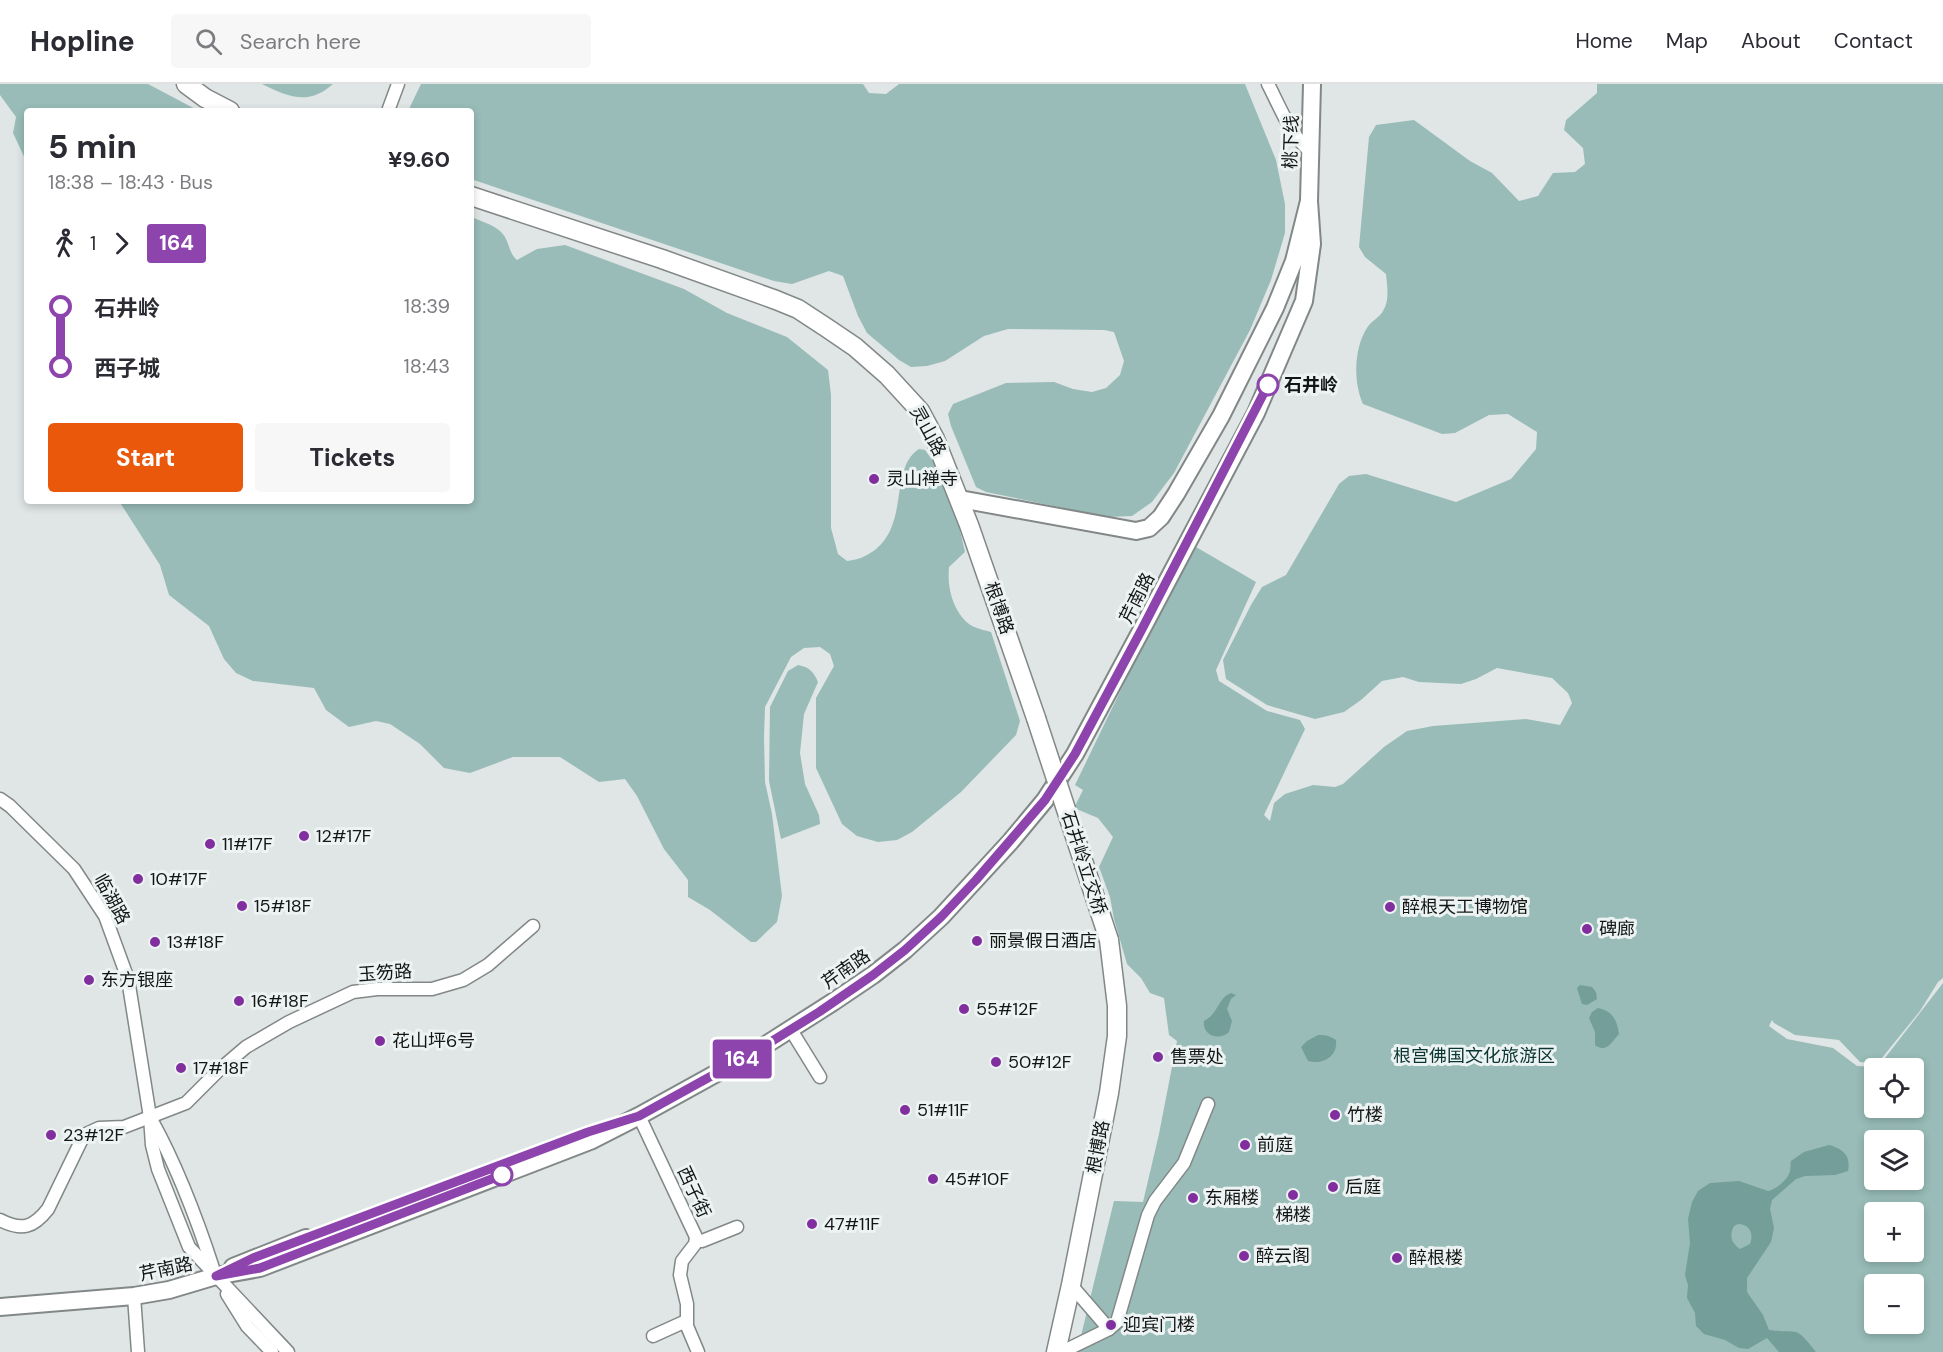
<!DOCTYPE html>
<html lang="en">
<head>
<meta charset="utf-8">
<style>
  body { margin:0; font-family:"DM Sans","Noto Sans SC",sans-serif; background:#f7f7f7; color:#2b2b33; height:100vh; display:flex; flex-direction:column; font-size:22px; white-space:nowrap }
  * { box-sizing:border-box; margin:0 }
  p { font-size:20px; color:#7c7c81 }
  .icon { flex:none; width:33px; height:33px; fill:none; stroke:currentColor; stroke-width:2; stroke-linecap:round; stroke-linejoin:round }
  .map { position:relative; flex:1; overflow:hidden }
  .details { position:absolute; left:24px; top:24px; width:450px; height:396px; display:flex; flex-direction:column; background:#fff; border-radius:6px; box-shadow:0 3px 9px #0003 }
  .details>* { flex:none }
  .badge { padding:0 12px; border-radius:4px; font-size:21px; line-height:39px }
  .fabs { position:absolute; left:1864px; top:974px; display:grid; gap:12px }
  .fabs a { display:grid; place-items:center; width:60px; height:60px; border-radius:6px; background:#fff; box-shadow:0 3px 9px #0003; font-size:30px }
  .map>.badge { position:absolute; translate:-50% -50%; box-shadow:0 0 0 3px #fff }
  .legs { display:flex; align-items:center; gap:9px; height:66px; padding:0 24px; font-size:20px }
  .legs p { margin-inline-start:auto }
  .head { display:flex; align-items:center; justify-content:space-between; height:102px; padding:0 24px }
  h1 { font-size:33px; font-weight:700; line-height:45px }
  .cta { display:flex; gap:12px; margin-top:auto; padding:12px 24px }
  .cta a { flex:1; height:69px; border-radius:6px; background:#ea580c; color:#fff; font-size:24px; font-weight:700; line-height:69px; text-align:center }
  .cta a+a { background:#f7f7f7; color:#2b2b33 }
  ul { padding:0 24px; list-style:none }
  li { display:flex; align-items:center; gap:21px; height:60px; font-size:22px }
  li i { display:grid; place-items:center; width:9px; height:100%; margin:0 8px; background:currentColor }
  li i::after { content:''; width:15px; height:15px; margin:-8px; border:4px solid; border-radius:50%; background:#fff }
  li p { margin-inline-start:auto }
  li:first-child i { background:linear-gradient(#0000 50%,currentColor 0) }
  li:last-child i { background:linear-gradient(currentColor 50%,#0000 0) }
  header { display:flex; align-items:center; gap:36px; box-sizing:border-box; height:84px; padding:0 30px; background:#fff; border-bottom:2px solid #e1e1e2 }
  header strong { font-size:28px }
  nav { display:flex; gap:33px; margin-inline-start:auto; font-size:21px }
  .search { width:420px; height:54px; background:#f7f7f7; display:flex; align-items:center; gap:15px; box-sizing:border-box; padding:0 21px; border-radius:6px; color:#7c7c81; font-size:22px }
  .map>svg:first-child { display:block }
  .green { fill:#99bcb8; fill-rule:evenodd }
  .water { fill:#739e99; fill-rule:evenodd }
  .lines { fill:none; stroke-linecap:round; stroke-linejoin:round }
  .minor-casing { stroke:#828887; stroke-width:15 }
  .major-casing { stroke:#828887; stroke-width:20 }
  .highway-casing { stroke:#828887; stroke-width:21 }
  .minor { stroke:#fff; stroke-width:12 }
  .major { stroke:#fff; stroke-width:16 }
  .highway { stroke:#fff; stroke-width:18 }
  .highway-bridge-casing { stroke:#828887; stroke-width:21; stroke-linecap:butt }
  .highway-bridge { stroke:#fff; stroke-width:18 }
  .line-1-casing { stroke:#fff; stroke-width:14 }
  .line-1 { stroke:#8e44ad; stroke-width:9 }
  .stop-1-dot { fill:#fff; stroke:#8e44ad; stroke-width:3 }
  .poi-dot { fill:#812f9e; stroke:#ecf3f2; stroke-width:2 }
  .labels { text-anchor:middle; stroke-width:6; stroke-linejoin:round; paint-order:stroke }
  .street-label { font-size:18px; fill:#141616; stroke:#ecf3f2 }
  .stop-label { font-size:18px; font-weight:bold; fill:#141616; stroke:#ecf3f2; text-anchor:start }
  .poi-label { font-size:18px; fill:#141616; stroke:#ecf3f2; text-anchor:start }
  .park-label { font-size:18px; fill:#0a3532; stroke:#ecf3f2 }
</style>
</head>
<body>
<header>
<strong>Hopline</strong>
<div class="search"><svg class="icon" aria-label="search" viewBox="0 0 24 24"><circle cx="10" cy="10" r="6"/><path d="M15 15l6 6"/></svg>Search here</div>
<nav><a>Home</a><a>Map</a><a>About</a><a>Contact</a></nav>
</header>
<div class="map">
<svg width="1943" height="1268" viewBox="0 0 1943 1268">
  <rect width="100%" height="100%" fill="#dfe6e5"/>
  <g class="green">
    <polygon points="0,0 148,0 199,27 27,27 27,79 13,49 16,33 0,11"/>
    <path d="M 262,0 L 333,0 C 308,22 289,13 262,0 Z"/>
    <polygon points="421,0 863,0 869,9 886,10 899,0 1245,0 1276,76 1285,120 1285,149 1271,196 1250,246 1174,389 1152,418 1132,432 1107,433 986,408 976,403 951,342 948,330 953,320 1006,299 1054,298 1073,305 1092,308 1106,304 1120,291 1124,277 1114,248 1104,246 1008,245 984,252 945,277 927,282 911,283 899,276 867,249 858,232 843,192 829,187 792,200 774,197 471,95 471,27 408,27"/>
    <path d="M 1597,0 L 1943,0 L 1943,894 L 1938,898 L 1920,927 L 1877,980 L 1860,978 L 1839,956 L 1795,951 L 1774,939 L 1772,936 L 1769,942 L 1787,955 L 1833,964 L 1857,982 L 1878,983 L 1943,899 L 1943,1268 L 1077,1268 L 1114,1117 L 1143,1118 L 1159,1050 L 1177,957 L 1169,951 L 1164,914 L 1150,909 L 1141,894 L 1127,880 L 1114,835 L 1110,813 L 1099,783 L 1113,753 L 1098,734 L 1074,724 L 1083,706 L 1075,701 L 1144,558 L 1196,463 L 1256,498 L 1216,586 L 1219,597 L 1267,627 L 1300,636 L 1305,645 L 1264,731 L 1270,737 L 1274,719 L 1285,710 L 1313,701 L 1335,703 L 1343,700 L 1384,663 L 1407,647 L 1433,642 L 1526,635 L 1560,641 L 1572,619 L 1568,609 L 1552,594 L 1497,584 L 1476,595 L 1461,600 L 1419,598 L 1403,593 L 1382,597 L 1361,616 L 1344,628 L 1315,635 L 1267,621 L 1226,595 L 1223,576 L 1251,521 L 1262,503 L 1286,491 L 1339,400 L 1349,392 L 1366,390 L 1456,418 L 1511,395 L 1536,365 L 1537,348 L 1508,330 L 1489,331 L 1455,349 L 1442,350 L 1363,320 C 1353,298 1354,264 1367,244 C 1371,237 1380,233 1383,227 C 1390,216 1387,202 1386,190 L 1365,173 L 1359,163 L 1369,53 L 1376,41 L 1414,36 L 1470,77 L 1492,89 L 1519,117 L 1538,112 L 1553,89 L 1575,88 L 1585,80 L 1583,64 L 1564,46 L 1566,36 L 1597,9 ZM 1875,984 L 1914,984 L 1914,1023 L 1875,1023 ZM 1875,1056 L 1914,1056 L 1914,1095 L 1875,1095 ZM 1875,1128 L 1914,1128 L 1914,1167 L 1875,1167 ZM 1875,1200 L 1914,1200 L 1914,1239 L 1875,1239 Z"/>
    <path d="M 471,133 C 483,138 499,142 505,153 C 510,162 509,169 517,176 L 537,165 L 565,161 L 684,205 L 727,229 L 787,253 L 828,286 L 831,311 L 831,444 L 838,470 L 847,477 C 853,476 860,475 865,472 C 913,449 887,385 919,365 L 925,366 L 935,380 L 958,438 L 965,468 L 949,483 C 947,502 952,526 969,540 C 974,544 984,546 991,548 L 1020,637 L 1016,651 L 961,708 L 912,748 L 897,756 L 878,758 L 857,752 L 842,740 L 816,684 L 816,614 L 834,582 L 830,570 L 820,563 L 804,564 L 791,573 L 765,623 L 764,653 L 765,698 L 772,730 L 782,812 L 777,838 L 756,858 L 751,858 L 710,826 L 688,813 L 688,796 L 664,765 L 637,712 L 625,695 L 599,698 L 560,673 L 513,673 L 470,689 L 444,684 L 420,660 L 390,640 L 376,637 L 349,643 L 326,626 L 314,604 L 253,597 L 236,589 L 224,575 L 209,542 L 169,511 L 160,481 L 119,417 L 471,417 Z"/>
    <path d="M 798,581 C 809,583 814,588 818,598 L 804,630 L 800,669 L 805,700 L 819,731 L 820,740 L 781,755 L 769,697 L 770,623 L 788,587 Z"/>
  </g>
  <g class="water">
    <polygon points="1580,901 1592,903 1596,908 1597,915 1587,921 1582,920 1577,904"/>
    <path d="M 1231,909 L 1236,911 L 1231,915 L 1227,925 L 1232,937 L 1229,948 C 1219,957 1202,952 1204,937 C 1219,929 1218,914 1231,909 Z"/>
    <path d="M 1598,924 C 1612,927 1617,935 1619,950 C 1612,957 1607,970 1595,961 L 1595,948 L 1589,934 L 1592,928 Z"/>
    <path d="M 1318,951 C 1326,951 1330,952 1336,956 C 1338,973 1322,981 1308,977 L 1301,963 L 1307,957 Z"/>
    <path d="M 1829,1061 C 1843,1065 1851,1071 1848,1087 L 1835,1091 L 1805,1092 L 1796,1095 L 1772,1116 L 1770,1125 L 1774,1144 L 1771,1158 L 1747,1194 L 1747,1208 L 1763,1231 L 1769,1246 C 1800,1250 1794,1240 1816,1268 L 1779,1268 L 1767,1254 L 1748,1265 L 1739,1264 L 1725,1256 L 1704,1250 L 1696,1242 L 1695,1229 L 1687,1214 L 1688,1201 L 1685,1191 L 1690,1159 L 1688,1135 L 1692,1118 L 1698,1107 L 1710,1099 L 1739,1097 L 1768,1107 C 1776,1105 1788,1096 1790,1087 C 1791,1084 1790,1080 1791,1077 L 1804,1068 ZM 1738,1140 C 1750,1140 1754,1150 1750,1160 L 1740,1165 C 1731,1159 1729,1151 1734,1142 Z"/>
  </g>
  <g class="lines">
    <defs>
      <g id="minor">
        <path d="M 1268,0 C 1280,23 1290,51 1311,68"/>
        <polyline points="388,27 398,0"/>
        <polyline points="0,715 10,722 74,785 105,832 128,895 150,1033 152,1061 158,1085 189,1163 288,1268"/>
        <polyline points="791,946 820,993"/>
        <polyline points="639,1032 696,1153 695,1160 682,1177 680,1191 687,1220 687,1242 698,1268"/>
        <path d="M 152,1037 C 178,1084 197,1135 214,1187"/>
        <path d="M 0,1136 C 22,1147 33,1144 48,1125 L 82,1055 L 86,1050 L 99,1044 L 124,1043 L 186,1019 L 218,987 L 246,963 L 289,938 L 353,908 L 377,905 L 432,905 L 463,896 L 488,881 L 533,842"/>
        <polyline points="696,1157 702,1157 737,1143"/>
        <polyline points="227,1210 247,1242 272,1268"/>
        <polyline points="134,1212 138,1268"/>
        <polyline points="1109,1245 1117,1238 1148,1131 1155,1117 1184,1079 1208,1020"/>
        <polyline points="653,1252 686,1237"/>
        <polyline points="1062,1268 1109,1245 1071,1201"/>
      </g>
      <g id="major">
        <polyline points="960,415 1136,447 1149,444 1161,433 1176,410 1221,332 1275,224 1294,177 1309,117 1312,0"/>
        <polyline points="233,1183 306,1154"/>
        <polyline points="0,1223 134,1212 169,1206 216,1192 260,1184 590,1057 639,1032 753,969 833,918 873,891 905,866 941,833 1011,757 1045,716 1075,670 1142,545 1256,329 1304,217 1312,160 1309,117"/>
      </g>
      <g id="highway">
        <polyline points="186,0 205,14 230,27"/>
        <polyline points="471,112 662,175 776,216 798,225 827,244 855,263 887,291 920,327 935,355 969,441 1036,634"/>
        <polyline points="1056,1268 1071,1201 1109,1009 1117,952 1117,922 1109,856"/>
      </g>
    </defs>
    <use href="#minor" class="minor-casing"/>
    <use href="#major" class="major-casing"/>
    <use href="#highway" class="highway-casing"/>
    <use href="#minor" class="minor"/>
    <use href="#major" class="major"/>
    <use href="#highway" class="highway"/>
    <defs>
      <polyline id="highway-bridge" points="1036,634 1109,856"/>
    </defs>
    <use href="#highway-bridge" class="highway-bridge-casing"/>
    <use href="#highway-bridge" class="highway-bridge"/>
  </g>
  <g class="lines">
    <defs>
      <polyline id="line-1" points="502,1091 260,1184 216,1192 253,1174 588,1048 639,1032 753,969 819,928 873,891 905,866 941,833 976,796 1045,716 1075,670 1142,545 1268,301"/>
    </defs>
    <use href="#line-1" class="line-1-casing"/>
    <use href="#line-1" class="line-1"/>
  </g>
  <g class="stop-1-dot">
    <circle cx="1268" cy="301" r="10"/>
    <circle cx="502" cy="1091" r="10"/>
  </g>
  <g class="poi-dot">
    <circle cx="874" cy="395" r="6"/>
    <circle cx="304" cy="752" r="6"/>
    <circle cx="210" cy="760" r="6"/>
    <circle cx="138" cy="795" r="6"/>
    <circle cx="242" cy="822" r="6"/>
    <circle cx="1390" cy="823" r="6"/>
    <circle cx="1587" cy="845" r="6"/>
    <circle cx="977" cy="857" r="6"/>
    <circle cx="155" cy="858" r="6"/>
    <circle cx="89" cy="896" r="6"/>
    <circle cx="239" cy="917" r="6"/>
    <circle cx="964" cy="925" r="6"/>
    <circle cx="380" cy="957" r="6"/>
    <circle cx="1158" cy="973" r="6"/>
    <circle cx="996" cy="978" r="6"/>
    <circle cx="181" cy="984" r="6"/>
    <circle cx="905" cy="1026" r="6"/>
    <circle cx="1335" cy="1031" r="6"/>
    <circle cx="51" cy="1051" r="6"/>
    <circle cx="1245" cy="1061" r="6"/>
    <circle cx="933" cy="1095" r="6"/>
    <circle cx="1333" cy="1103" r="6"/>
    <circle cx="1293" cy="1111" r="6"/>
    <circle cx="1193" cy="1114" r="6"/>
    <circle cx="812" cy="1140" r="6"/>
    <circle cx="1244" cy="1172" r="6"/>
    <circle cx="1397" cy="1174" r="6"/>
    <circle cx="1111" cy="1241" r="6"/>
  </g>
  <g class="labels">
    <g class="street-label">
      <text transform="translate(1291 58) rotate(-88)" y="6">桃下线</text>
      <text transform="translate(928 347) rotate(61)" y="6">灵山路</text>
      <text transform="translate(1137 514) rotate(-63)" y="6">芹南路</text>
      <text transform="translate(999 524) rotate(71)" y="6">根博路</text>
      <text transform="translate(1084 779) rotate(72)" y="6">石井岭立交桥</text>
      <text transform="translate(112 815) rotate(61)" y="6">临湖路</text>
      <text transform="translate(846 885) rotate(-35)" y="6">芹南路</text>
      <text transform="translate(385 889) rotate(-4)" y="6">玉笏路</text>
      <text transform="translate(1098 1063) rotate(-79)" y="6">根博路</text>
      <text transform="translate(694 1108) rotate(65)" y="6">西子街</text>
      <text transform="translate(166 1185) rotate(-12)" y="6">芹南路</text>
    </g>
    <g class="stop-label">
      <text x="1284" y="307">石井岭</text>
    </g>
    <g class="poi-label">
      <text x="886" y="401">灵山禅寺</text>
      <text x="316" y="758">12#17F</text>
      <text x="222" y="766">11#17F</text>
      <text x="150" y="801">10#17F</text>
      <text x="254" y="828">15#18F</text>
      <text x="1402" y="829">醉根天工博物馆</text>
      <text x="1599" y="851">碑廊</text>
      <text x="989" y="863">丽景假日酒店</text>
      <text x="167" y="864">13#18F</text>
      <text x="101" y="902">东方银座</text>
      <text x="251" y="923">16#18F</text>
      <text x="976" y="931">55#12F</text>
      <text x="392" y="963">花山坪6号</text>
      <text x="1170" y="979">售票处</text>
      <text x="1008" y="984">50#12F</text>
      <text x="193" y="990">17#18F</text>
      <text x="917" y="1032">51#11F</text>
      <text x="1347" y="1037">竹楼</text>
      <text x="63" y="1057">23#12F</text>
      <text x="1257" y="1067">前庭</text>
      <text x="945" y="1101">45#10F</text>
      <text x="1345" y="1109">后庭</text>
      <text x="1205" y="1120">东厢楼</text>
      <text x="1293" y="1137" text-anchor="middle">梯楼</text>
      <text x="824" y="1146">47#11F</text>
      <text x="1256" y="1178">醉云阁</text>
      <text x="1409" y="1180">醉根楼</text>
      <text x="1123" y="1247">迎宾门楼</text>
    </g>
    <g class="park-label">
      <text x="1474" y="978">根宫佛国文化旅游区</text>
    </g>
  </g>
</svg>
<div class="fabs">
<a><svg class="icon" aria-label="locate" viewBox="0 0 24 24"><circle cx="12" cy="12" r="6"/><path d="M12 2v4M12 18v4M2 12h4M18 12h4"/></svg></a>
<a><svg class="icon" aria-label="layers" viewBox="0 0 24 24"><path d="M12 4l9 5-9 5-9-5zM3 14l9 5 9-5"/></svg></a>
<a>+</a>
<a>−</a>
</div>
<b class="badge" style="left:742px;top:975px;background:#8e44ad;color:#fff">164</b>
<section class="details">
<div class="head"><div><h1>5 min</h1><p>18:38 – 18:43 · Bus</p></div><b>¥9.60</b></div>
<div class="legs"><svg class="icon" aria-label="walk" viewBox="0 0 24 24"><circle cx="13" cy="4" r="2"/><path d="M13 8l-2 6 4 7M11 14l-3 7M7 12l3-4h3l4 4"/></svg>1<svg class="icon" aria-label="forward" viewBox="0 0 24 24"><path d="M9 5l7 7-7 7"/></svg><b class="badge" style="background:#8e44ad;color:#fff">164</b></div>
<ul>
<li><i style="color:#8e44ad"></i><b>石井岭</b><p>18:39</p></li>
<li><i style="color:#8e44ad"></i><b>西子城</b><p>18:43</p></li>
</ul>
<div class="cta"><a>Start</a><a>Tickets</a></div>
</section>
</div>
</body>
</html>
